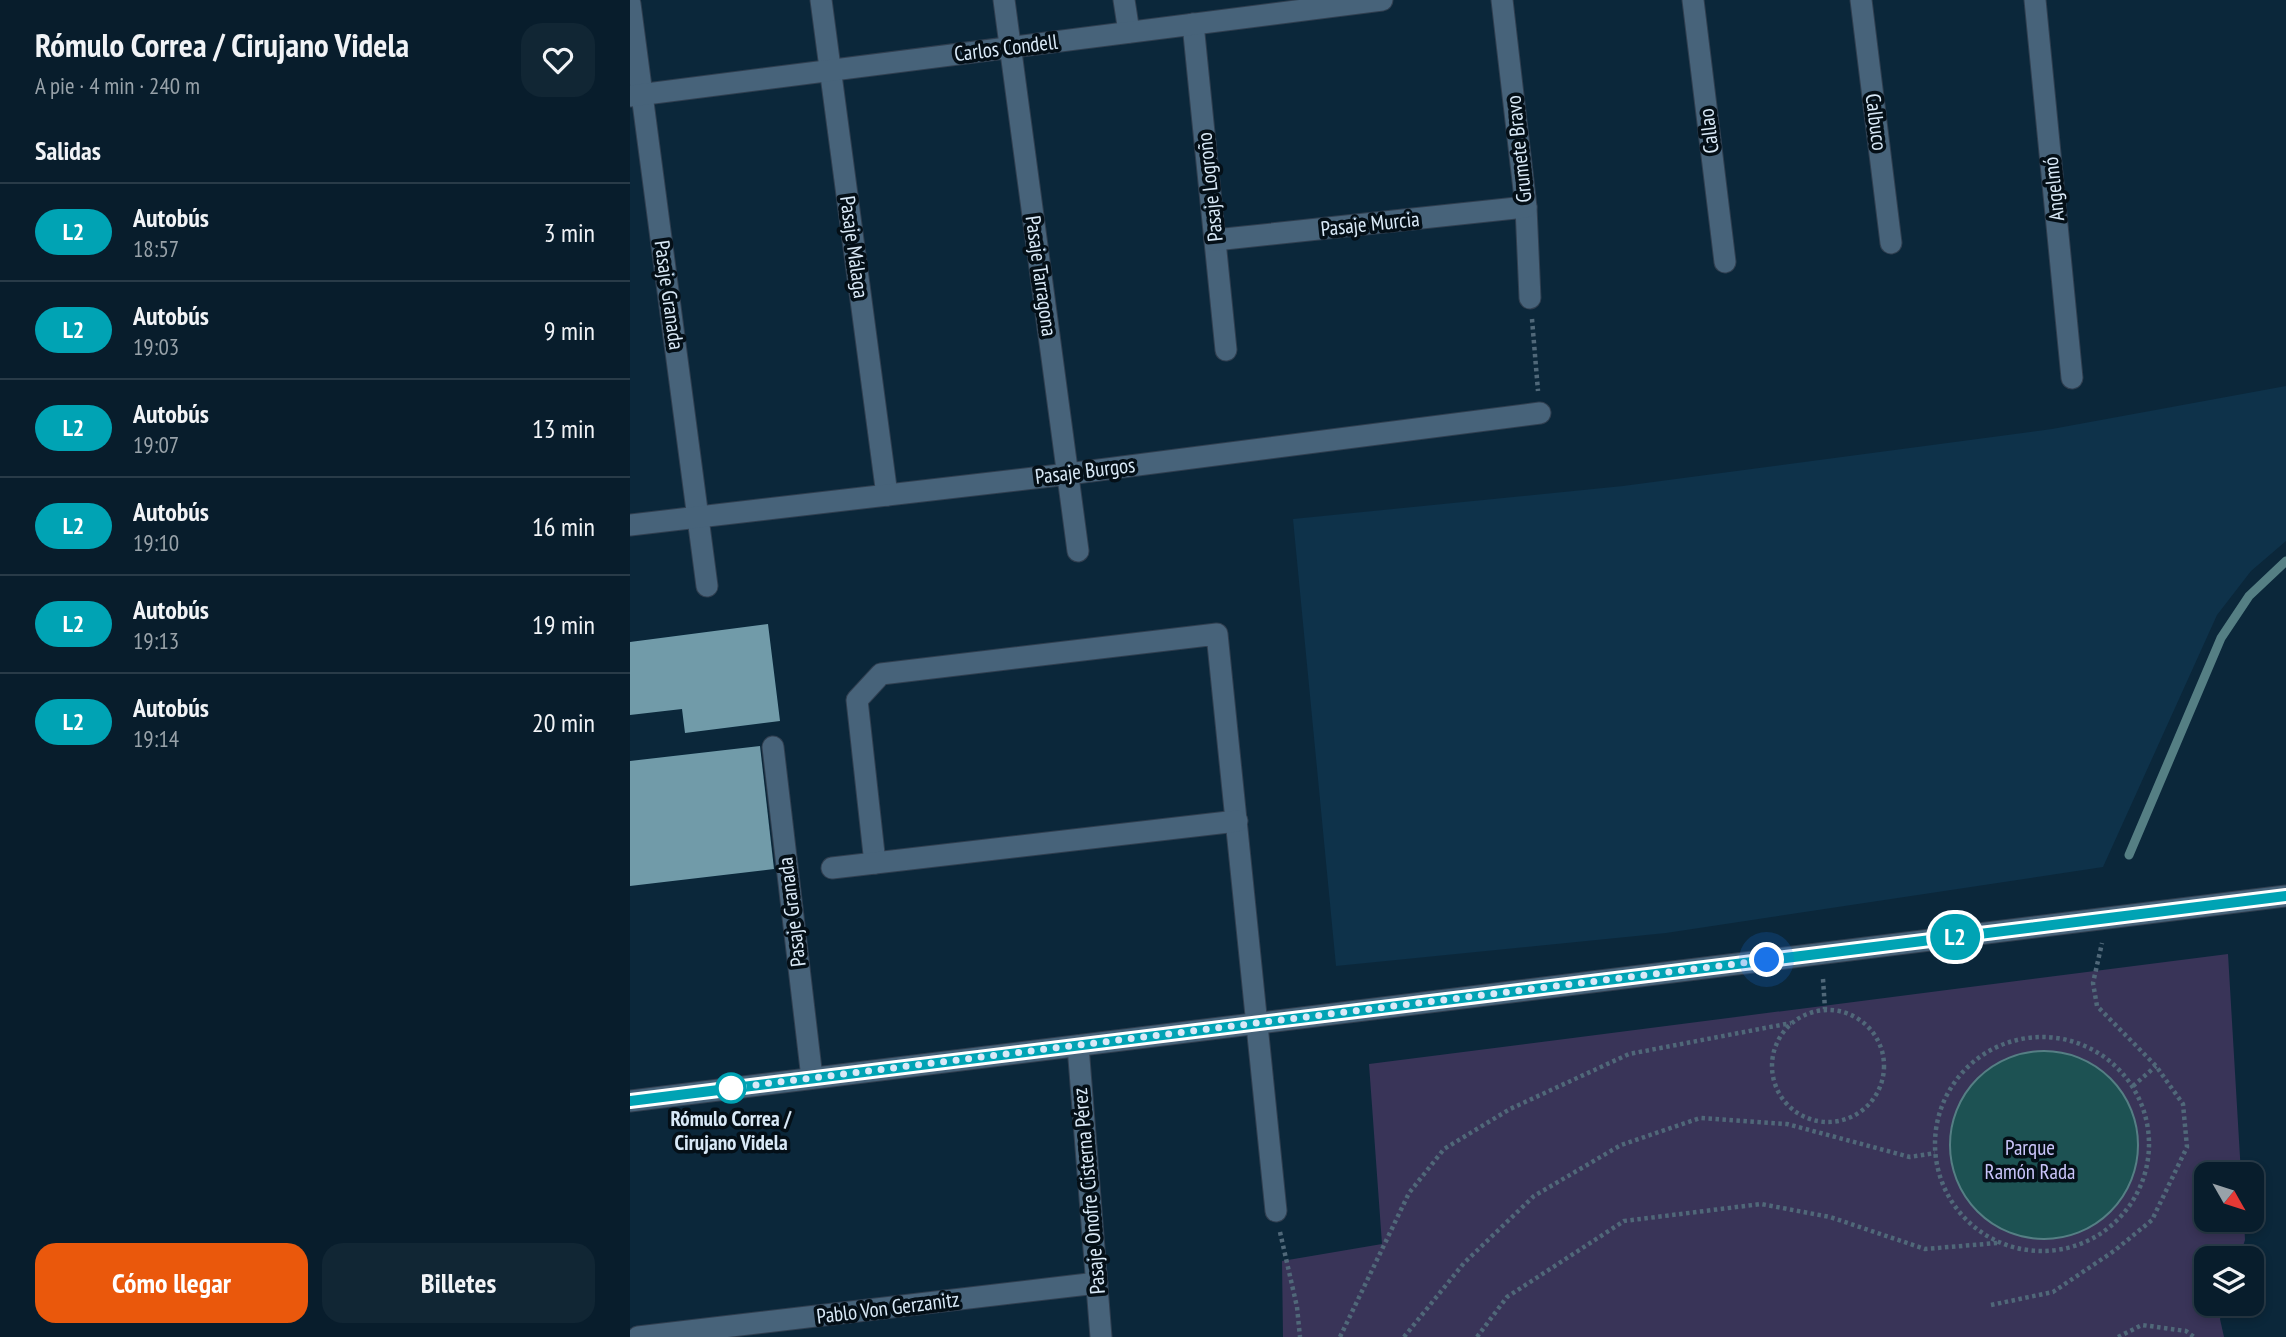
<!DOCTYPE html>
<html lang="es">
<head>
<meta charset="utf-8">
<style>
  body { margin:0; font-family:"PT Sans Narrow",sans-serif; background:#112634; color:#f1f3f6; height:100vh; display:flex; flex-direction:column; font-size:26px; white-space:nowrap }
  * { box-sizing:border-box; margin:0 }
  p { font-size:23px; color:#98a2a9 }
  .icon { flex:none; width:38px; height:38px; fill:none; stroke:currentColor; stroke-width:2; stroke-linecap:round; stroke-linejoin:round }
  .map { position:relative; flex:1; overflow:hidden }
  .panel { display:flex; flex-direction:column; background:#081d2c; width:630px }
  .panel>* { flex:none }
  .badge { padding:0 14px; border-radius:23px; font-size:24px; line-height:46px }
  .needle { width:46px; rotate:129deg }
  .buttons { position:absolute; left:1564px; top:1162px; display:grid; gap:14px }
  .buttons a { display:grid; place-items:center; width:70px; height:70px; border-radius:14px; background:#081d2c; box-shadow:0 4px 10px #0003,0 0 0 2px #293b48; font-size:35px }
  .you { position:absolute; width:35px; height:35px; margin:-18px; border:5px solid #fff; border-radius:50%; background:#1a73e8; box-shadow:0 0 0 10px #1a73e833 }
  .map>.badge { position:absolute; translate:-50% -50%; box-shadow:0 0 0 4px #fff }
  h2 { padding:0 35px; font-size:26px; line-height:63px }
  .round { display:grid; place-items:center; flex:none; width:74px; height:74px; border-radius:21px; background:#112634 }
  .headline { display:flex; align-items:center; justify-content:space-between; height:119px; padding:0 35px }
  h1 { font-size:33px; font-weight:700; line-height:52px }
  .button { display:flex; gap:14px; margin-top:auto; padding:14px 35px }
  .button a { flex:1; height:80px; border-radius:21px; background:#ea580c; color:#fff; font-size:28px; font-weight:700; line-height:80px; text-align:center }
  .button a+a { background:#112634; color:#f1f3f6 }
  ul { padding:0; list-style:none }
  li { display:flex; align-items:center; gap:21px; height:98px; padding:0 35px; border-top:2px solid #293b48 }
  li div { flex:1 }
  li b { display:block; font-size:26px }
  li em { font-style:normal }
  li .badge { min-width:77px; font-weight:700; text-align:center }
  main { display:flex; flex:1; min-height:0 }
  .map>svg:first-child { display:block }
  .built { fill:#0e324a }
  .green { fill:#393458 }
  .water { fill:#1d5253; stroke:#557f84; stroke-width:2 }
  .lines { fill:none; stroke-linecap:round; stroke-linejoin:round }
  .stream { stroke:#557f84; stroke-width:9 }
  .building { fill:#719ba9 }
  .minor-casing { stroke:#303f50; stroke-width:23 }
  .path { stroke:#506879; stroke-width:4.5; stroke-dasharray:3.5 3.5; stroke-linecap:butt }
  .minor { stroke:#47637a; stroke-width:21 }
  .line-casing { stroke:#fff; stroke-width:16 }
  .line { stroke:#00a3b4; stroke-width:10 }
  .walk { stroke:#d9e9f7; stroke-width:7; stroke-dasharray:0 12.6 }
  .stop-dot { fill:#fff; stroke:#00a3b4; stroke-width:3.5 }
  .labels { text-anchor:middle; stroke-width:7; stroke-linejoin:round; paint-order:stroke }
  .street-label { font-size:21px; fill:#d9e9f7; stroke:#040f17 }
  .stop-label { font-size:21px; font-weight:bold; fill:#d9e9f7; stroke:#040f17 }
  .park-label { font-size:21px; fill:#cac5fa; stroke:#040f17 }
</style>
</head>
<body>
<main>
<section class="panel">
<div class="headline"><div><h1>Rómulo Correa / Cirujano Videla</h1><p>A pie · 4 min · 240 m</p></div><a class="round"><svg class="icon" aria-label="heart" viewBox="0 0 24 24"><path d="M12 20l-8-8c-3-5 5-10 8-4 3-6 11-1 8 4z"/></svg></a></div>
<h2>Salidas</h2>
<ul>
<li><span class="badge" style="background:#00a3b4;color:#fff">L2</span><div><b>Autobús</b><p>18:57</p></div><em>3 min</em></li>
<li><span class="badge" style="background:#00a3b4;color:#fff">L2</span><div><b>Autobús</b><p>19:03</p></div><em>9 min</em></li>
<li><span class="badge" style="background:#00a3b4;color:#fff">L2</span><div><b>Autobús</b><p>19:07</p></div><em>13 min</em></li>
<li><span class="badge" style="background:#00a3b4;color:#fff">L2</span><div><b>Autobús</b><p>19:10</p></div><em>16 min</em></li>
<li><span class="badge" style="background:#00a3b4;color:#fff">L2</span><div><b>Autobús</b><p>19:13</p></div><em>19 min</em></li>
<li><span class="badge" style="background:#00a3b4;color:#fff">L2</span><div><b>Autobús</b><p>19:14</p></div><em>20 min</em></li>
</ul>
<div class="button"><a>Cómo llegar</a><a>Billetes</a></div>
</section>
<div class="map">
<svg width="1656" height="1337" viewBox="0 0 1656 1337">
  <rect width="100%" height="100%" fill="#0b273a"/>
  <polygon class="built" points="1656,386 1656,541 1621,571 1587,615 1473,867 1036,933 706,966 663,519 993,486 1422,429"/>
  <polygon class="green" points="1598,954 1611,1174 1577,1174 1577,1220 1614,1220 1615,1240 1609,1258 1577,1258 1577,1304 1595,1304 1590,1319 1594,1337 653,1337 652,1261 752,1244 739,1064"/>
  <circle class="water" cx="1414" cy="1145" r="94"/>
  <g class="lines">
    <polyline class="stream" points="1499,855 1591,638 1619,596 1656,561"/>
  </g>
  <g class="building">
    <polygon points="138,624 150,721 55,733 52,709 0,715 0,642"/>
    <polygon points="130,746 144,869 0,886 0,761"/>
  </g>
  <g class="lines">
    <defs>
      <g id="minor">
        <polyline points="191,0 257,495"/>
        <polyline points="374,0 448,551"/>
        <polyline points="494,0 499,32"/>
        <polyline points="872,0 896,207 900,298"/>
        <polyline points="1063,0 1095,262"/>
        <polyline points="1231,0 1261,243"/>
        <polyline points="1405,0 1442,378"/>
        <polyline points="0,4 77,586"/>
        <polyline points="563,24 596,350"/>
        <polyline points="0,96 752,0"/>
        <polyline points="585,240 896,207"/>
        <polyline points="0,525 438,474 910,413"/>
        <polyline points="143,747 182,1078"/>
        <polyline points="245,863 227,700 251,674 587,634 646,1211"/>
        <polyline points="202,868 607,821"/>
        <polyline points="448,1046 471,1337"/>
        <polyline points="0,1101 1656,896"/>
        <polyline points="8,1337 467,1283"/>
      </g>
    </defs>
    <use href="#minor" class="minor-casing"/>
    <g class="path">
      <polyline points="902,319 908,391"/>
      <polyline points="1193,979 1195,1009"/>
      <circle cx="1198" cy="1066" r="56"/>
      <circle cx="1412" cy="1144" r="107"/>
      <polyline points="1503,1086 1526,1066"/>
      <polyline points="650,1232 667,1307 670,1337"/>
      <polyline points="1361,1305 1423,1292 1484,1251 1522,1220 1557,1147 1553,1104 1526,1066 1467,1006 1463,983 1472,943"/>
      <polyline points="710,1337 779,1193 814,1149 880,1109 999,1054 1161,1023"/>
      <polyline points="774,1337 834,1263 904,1196 991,1145 1070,1118 1157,1124 1280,1157 1305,1153"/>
      <polyline points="847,1337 877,1297 994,1221 1131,1204 1200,1217 1295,1249 1367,1243"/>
      <polyline points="1488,1337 1512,1325 1556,1331 1564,1337"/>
    </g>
    <use href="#minor" class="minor"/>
  </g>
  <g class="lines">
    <defs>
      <polyline id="line" points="0,1101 1656,896"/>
    </defs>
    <use href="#line" class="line-casing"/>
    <use href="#line" class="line"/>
    <polyline class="walk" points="101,1088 1137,960"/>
  </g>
  <circle class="stop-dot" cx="101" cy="1088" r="14"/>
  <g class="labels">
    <g class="street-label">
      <text transform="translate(376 48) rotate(-7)" y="7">Carlos Condell</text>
      <text transform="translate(1246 122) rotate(83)" y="7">Calbuco</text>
      <text transform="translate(1079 131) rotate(-97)" y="7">Callao</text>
      <text transform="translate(889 149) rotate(-96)" y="7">Grumete Bravo</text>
      <text transform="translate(580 187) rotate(-96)" y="7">Pasaje Logroño</text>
      <text transform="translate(1424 189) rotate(-96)" y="7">Angelmó</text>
      <text transform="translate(740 224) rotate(-6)" y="7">Pasaje Murcia</text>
      <text transform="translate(224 247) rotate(82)" y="7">Pasaje Málaga</text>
      <text transform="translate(411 276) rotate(82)" y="7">Pasaje Tarragona</text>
      <text transform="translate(39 295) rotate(82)" y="7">Pasaje Granada</text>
      <text transform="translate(455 471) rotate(-7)" y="7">Pasaje Burgos</text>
      <text transform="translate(162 912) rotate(-97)" y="7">Pasaje Granada</text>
      <text transform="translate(459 1191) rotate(-95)" y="7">Pasaje Onofre Cisterna Pérez</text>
      <text transform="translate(258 1308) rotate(-7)" y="7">Pablo Von Gerzanitz</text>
    </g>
    <g class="stop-label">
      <text x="101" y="1126">Rómulo Correa /<tspan x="101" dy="24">Cirujano Videla</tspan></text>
    </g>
    <g class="park-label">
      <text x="1400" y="1155">Parque<tspan x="1400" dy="24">Ramón Rada</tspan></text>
    </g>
  </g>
</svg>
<div class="buttons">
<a><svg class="needle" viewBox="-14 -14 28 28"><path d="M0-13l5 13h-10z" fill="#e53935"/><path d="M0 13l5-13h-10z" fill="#98a2a9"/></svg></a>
<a><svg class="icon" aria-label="layers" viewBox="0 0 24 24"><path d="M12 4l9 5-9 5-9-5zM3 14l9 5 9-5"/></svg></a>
</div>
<div class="you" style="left:1137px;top:960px"></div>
<b class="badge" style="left:1325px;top:937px;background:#00a3b4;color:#fff">L2</b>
</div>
</main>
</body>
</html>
